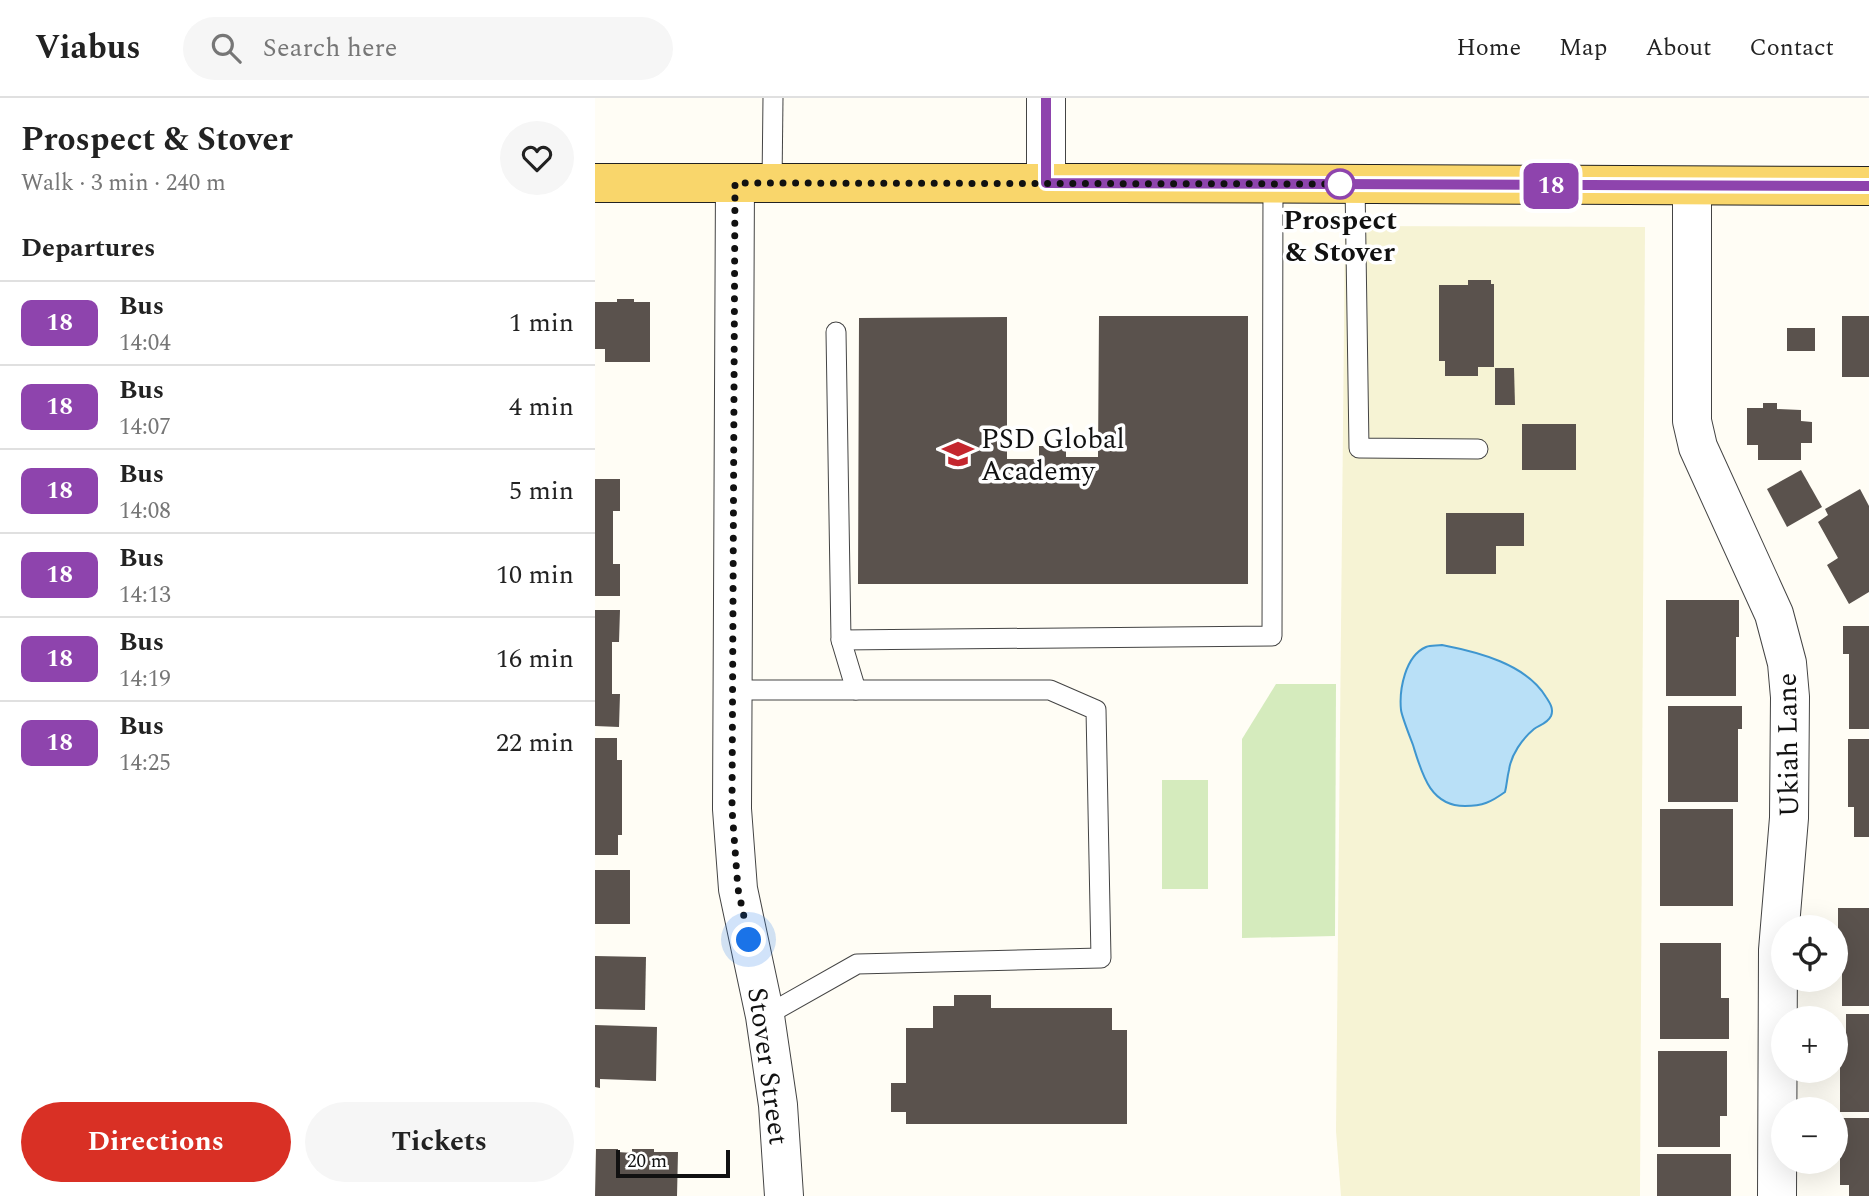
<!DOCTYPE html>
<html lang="en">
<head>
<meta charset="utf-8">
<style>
  body { margin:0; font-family:Spectral,serif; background:#f6f6f6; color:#222; height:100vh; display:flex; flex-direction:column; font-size:26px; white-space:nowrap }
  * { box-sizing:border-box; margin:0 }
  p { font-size:23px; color:#767676 }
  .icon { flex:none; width:38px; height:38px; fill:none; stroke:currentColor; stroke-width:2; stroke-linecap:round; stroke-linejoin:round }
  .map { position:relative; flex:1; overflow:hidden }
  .side { display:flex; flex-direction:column; background:#fff; width:595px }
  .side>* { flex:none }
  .badge { padding:0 14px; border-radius:10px; font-size:24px; line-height:46px }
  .fabs { position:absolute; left:1176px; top:817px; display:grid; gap:14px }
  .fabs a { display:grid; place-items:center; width:77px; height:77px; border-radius:50%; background:#fff; box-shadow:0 7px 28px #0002; font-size:35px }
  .scale { position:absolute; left:21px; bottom:18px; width:114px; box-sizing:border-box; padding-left:7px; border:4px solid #111; border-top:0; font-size:19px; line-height:24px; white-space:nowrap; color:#111; -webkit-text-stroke:5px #fff; paint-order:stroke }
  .you { position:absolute; width:35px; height:35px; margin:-18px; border:5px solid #fff; border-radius:50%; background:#1a73e8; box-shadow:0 0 0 10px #1a73e833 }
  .map>.badge { position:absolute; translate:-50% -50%; box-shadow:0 0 0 4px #fff }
  h2 { padding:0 21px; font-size:26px; line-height:63px }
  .round { display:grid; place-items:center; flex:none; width:74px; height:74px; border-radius:37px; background:#f6f6f6 }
  .summary { display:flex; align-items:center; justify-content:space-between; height:119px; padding:0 21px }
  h1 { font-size:33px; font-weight:700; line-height:52px }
  .primary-button { display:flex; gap:14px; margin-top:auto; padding:14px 21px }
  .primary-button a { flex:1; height:80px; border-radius:42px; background:#d93025; color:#fff; font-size:28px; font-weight:700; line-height:80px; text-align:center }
  .primary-button a+a { background:#f6f6f6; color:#222 }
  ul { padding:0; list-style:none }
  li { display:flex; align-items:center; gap:21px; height:84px; padding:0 21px; border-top:2px solid #e0e0e0 }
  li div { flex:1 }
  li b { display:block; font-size:26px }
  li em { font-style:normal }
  li .badge { min-width:77px; font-weight:700; text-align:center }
  header { display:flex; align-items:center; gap:42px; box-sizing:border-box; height:98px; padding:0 35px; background:#fff; border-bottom:2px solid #e0e0e0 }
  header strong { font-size:33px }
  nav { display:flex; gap:38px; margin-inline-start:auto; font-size:24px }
  .search { width:490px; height:63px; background:#f6f6f6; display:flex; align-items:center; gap:18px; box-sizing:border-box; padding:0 24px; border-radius:38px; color:#767676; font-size:26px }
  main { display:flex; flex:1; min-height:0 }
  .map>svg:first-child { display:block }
  .farmland { fill:#f6f3d4 }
  .green { fill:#d5ebbd }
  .water { fill:#b9e0f7; stroke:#3f96cf; stroke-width:2 }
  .building { fill:#5a524d }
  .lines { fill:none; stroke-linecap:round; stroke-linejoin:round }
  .lane-casing { stroke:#444; stroke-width:21 }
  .street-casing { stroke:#444; stroke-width:40 }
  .primary-casing { stroke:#222; stroke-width:40 }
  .lane { stroke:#fff; stroke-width:19 }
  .street { stroke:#fff; stroke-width:38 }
  .primary { stroke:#f9d66b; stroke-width:38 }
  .line-casing { stroke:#fff; stroke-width:16 }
  .line { stroke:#8e44ad; stroke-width:10 }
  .walk { stroke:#111; stroke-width:7; stroke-dasharray:0 12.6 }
  .stop-dot { fill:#fff; stroke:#8e44ad; stroke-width:3.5 }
  .labels { text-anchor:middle; stroke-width:7; stroke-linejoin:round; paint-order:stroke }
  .stop-label { font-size:28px; font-weight:bold; fill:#111; stroke:#fff }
  .poi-label { font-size:28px; fill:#111; stroke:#fff; text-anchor:start }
  .street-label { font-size:28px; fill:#111; stroke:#fff }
</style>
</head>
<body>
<header>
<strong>Viabus</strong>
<div class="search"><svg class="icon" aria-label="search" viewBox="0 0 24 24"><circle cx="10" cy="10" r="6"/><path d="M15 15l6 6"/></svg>Search here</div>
<nav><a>Home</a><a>Map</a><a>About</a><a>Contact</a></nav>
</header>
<main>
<section class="side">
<div class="summary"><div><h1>Prospect &amp; Stover</h1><p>Walk · 3 min · 240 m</p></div><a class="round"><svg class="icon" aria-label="heart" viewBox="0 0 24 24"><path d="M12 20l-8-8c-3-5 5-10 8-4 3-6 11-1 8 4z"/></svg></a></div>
<h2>Departures</h2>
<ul>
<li><span class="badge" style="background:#8e44ad;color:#fff">18</span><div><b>Bus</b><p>14:04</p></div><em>1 min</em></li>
<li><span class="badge" style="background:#8e44ad;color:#fff">18</span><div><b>Bus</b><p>14:07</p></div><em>4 min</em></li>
<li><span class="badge" style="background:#8e44ad;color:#fff">18</span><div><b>Bus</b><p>14:08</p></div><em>5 min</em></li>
<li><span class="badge" style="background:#8e44ad;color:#fff">18</span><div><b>Bus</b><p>14:13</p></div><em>10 min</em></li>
<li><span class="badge" style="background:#8e44ad;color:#fff">18</span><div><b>Bus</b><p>14:19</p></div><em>16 min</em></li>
<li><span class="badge" style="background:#8e44ad;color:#fff">18</span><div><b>Bus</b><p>14:25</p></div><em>22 min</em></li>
</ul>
<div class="primary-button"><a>Directions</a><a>Tickets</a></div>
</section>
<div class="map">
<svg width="1274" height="1098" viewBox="0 0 1274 1098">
  <rect width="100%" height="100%" fill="#fffdf5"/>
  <polygon class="farmland" points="750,128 1050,129 1045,1098 746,1098 741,1033"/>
  <g class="green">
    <polygon points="681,586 741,586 740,838 647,840 647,641"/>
    <rect x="567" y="682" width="46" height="109"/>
  </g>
  <path class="water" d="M 847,547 C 883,554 931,566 951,599 C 955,605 959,611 956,618 C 952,626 944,627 939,631 C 927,641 916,657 914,672 C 912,680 912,686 910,694 C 896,704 888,708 870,708 C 835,708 827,676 818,647 C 815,639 807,619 806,612 C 804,592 810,558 831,549 C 836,547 842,548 847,547 Z"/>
  <g class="building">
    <polygon points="873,182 896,182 896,186 899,186 899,269 883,269 883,278 850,278 850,263 844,263 844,187 873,187"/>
    <polygon points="22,201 39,201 39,204 55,204 55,264 10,264 10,251 0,251 0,204 22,204"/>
    <polygon points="504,218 653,218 653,486 263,486 264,220 412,219 412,361 444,361 444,348 471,348 471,359 503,359"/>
    <rect x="1247" y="218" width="27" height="61"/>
    <rect x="1192" y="230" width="28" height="23"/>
    <polygon points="900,270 919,270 920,307 900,307"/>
    <polygon points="1168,305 1182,305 1182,311 1206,312 1206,323 1217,324 1217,345 1206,345 1206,362 1163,362 1163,347 1152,347 1152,310 1168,310"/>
    <rect x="927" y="326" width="54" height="46"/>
    <polygon points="1206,372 1227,409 1192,429 1172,391"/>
    <polygon points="0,381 25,381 25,413 18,413 18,466 25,466 25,498 0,498"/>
    <polygon points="1265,391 1274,408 1274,494 1254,506 1232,467 1243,460 1223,424 1233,417 1230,411"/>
    <polygon points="851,415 929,415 929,448 901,448 901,476 851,476"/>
    <polygon points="1071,502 1144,502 1144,539 1141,539 1141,598 1071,598"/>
    <polygon points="0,512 25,512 24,544 17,544 17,596 25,596 24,629 0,628"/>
    <polygon points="1248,528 1274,528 1274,631 1254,631 1254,556 1248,556"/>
    <polygon points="1073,608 1147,608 1147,631 1143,631 1143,704 1073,704"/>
    <polygon points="0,640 22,640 22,662 27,662 27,737 23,737 23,757 0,757"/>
    <polygon points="1253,641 1274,641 1274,739 1259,739 1259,709 1253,709"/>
    <rect x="1065" y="711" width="73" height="97"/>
    <rect x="0" y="772" width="35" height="54"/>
    <polygon points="1243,810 1274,810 1274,908 1247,908 1247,836 1243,836"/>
    <polygon points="1065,845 1126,845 1126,900 1134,900 1134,941 1065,941"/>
    <polygon points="0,858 51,859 50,912 0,911"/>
    <polygon points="359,897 396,897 396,910 517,910 517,932 532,932 532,1026 311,1026 311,1014 296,1014 296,985 311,985 311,930 338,930 338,908 359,908"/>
    <polygon points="1251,916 1274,916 1274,1014 1245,1014 1245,946 1251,946"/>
    <polygon points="0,927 62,929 61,983 5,981 5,990 0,989"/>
    <polygon points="1063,953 1132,953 1132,1018 1125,1018 1125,1049 1063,1049"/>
    <polygon points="1245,1020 1274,1020 1274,1098 1254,1098 1254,1087 1245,1087"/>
    <polygon points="1,1051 23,1051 23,1054 37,1055 37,1051 59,1051 59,1054 83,1054 82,1098 0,1098"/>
    <rect x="1062" y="1056" width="74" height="42"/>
  </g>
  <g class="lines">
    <defs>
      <g id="lane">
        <polyline points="177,86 178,0"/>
        <polyline points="760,86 764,350 883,351"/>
        <polyline points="241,234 246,542 677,538 678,86"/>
        <polyline points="246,542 261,592"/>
        <polyline points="137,592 455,592 501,612 506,860 262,866 170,918"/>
      </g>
      <g id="street">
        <polyline points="451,0 451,85"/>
        <polyline points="140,85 137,711 143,791 170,918 183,1007 189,1098"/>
        <polyline points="1097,88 1097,323 1103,349 1179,516 1192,565 1195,599 1194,720 1183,852 1182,1098"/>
      </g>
      <polyline id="primary" points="0,85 525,85 1274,88"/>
    </defs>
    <use href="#lane" class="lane-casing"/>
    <use href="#street" class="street-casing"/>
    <use href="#primary" class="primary-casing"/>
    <use href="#lane" class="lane"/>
    <use href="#street" class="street"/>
    <use href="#primary" class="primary"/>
  </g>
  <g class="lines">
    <defs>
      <polyline id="line" points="451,0 451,85 1274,88"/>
    </defs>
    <use href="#line" class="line-casing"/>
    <use href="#line" class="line"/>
    <polyline class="walk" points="154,842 143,791 137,711 140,85 745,86"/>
  </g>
  <defs>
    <symbol id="school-bare" viewBox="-9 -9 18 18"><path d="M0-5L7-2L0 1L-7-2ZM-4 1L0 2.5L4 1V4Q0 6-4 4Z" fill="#c4262e" stroke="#fff" stroke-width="2.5" paint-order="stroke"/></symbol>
  </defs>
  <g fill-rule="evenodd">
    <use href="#school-bare" x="341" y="334" width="44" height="44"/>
  </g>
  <circle class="stop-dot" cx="745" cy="86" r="14"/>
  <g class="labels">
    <g class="stop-label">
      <text x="745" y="131">Prospect<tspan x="745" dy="32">&amp; Stover</tspan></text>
    </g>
    <g class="poi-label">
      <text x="386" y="350">PSD Global<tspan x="386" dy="32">Academy</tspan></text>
    </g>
    <g class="street-label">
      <text transform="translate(1192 647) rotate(-91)" y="10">Ukiah Lane</text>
      <text transform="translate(174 968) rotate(82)" y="10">Stover Street</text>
    </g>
  </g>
</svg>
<div class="fabs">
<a><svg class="icon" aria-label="locate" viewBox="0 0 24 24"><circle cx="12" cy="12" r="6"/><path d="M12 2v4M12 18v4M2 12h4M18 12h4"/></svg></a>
<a>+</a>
<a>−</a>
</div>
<div class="scale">20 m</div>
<div class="you" style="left:154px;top:842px"></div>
<b class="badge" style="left:956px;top:88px;background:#8e44ad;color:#fff">18</b>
</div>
</main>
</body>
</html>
